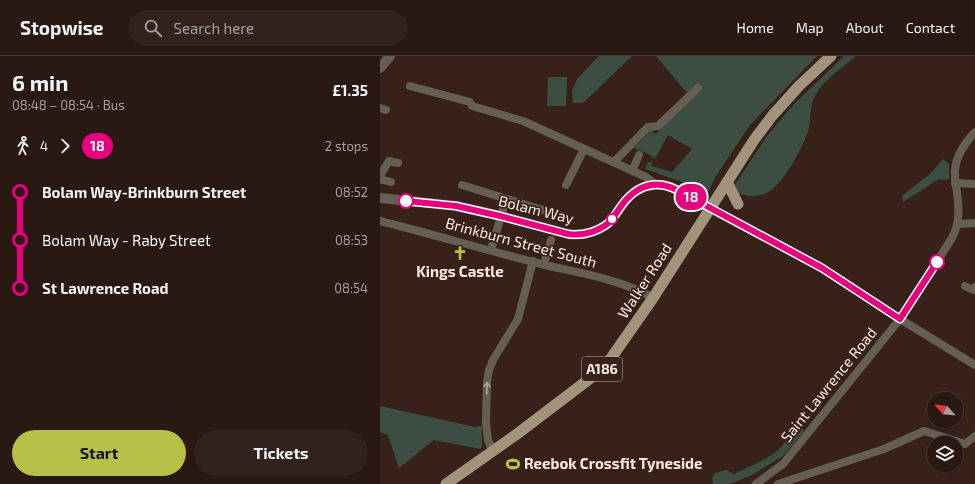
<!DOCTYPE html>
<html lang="en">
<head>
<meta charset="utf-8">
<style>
  body { margin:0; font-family:"Exo 2",sans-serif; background:#32221b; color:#f1f3f6; height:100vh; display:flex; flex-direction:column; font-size:15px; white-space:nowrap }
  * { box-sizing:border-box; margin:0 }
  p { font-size:13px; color:#a5a09f }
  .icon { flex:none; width:22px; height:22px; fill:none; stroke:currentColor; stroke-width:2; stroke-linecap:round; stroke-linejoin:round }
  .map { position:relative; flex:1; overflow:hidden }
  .drawer { display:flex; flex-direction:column; background:#2a1912; width:380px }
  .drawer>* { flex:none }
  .badge { padding:0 8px; border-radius:13px; font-size:14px; line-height:26px }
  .needle { width:26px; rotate:297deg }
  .buttons { position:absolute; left:547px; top:336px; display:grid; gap:8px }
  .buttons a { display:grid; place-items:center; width:36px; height:36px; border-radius:50%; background:#2a1912; box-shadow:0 1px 3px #0004,0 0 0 1px #463832; font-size:20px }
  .map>.badge { position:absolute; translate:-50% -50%; box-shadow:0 0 0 2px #fff }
  .legs { display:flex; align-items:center; gap:6px; height:44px; padding:0 12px; font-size:13px }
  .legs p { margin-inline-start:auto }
  .overview { display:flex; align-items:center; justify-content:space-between; height:68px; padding:0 12px }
  h1 { font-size:22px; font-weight:700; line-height:30px }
  .cta { display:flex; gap:8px; margin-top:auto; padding:8px 12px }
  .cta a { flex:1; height:46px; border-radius:24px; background:#b8c147; color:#111; font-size:16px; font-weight:700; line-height:46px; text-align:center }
  .cta a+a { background:#32221b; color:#f1f3f6 }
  ul { padding:0 12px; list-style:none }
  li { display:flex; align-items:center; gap:14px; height:48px; font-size:15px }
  li i { display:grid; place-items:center; width:6px; height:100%; margin:0 5px; background:currentColor }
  li i::after { content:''; width:10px; height:10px; margin:-5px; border:3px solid; border-radius:50%; background:#2a1912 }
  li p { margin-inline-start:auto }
  li:first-child i { background:linear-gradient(#0000 50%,currentColor 0) }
  li:last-child i { background:linear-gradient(currentColor 50%,#0000 0) }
  header { display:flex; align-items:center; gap:24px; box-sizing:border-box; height:56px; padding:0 20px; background:#2a1912; border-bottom:1px solid #463832 }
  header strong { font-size:19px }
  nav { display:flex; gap:22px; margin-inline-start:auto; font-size:14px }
  .search { width:280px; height:36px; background:#32221b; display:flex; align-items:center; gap:10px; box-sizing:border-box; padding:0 14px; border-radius:22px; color:#a5a09f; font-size:15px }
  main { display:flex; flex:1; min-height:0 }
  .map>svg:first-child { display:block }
  .green { fill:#3c4e41 }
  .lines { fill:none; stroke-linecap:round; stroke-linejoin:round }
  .minor { stroke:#655e53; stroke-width:8 }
  .tertiary { stroke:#655e53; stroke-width:10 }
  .primary { stroke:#a2937d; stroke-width:11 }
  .oneway { stroke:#b0a49c }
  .line-1-casing { stroke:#fff; stroke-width:9 }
  .line-1 { stroke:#e6007e; stroke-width:6 }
  .stop-1-dot { fill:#fff; stroke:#e6007e; stroke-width:2 }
  .labels { text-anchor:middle; stroke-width:3.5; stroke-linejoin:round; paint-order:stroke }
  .shield { fill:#382118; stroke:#c0aea7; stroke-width:1 }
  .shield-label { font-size:14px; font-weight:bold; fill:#fbeae4 }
  .street-label { font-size:15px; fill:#fbeae4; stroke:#382118 }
  .poi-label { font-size:15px; font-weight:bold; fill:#fbeae4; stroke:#382118 }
</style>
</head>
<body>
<header>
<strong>Stopwise</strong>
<div class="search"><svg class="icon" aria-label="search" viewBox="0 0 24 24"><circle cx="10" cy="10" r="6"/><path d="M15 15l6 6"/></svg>Search here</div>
<nav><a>Home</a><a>Map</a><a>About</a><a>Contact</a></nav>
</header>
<main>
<section class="drawer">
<div class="overview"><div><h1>6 min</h1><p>08:48 – 08:54 · Bus</p></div><b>£1.35</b></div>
<div class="legs"><svg class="icon" aria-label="walk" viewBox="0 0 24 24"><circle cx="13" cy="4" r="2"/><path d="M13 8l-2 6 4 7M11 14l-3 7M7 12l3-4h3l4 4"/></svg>4<svg class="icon" aria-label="forward" viewBox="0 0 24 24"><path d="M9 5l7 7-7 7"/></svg><b class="badge" style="background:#e6007e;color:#fff">18</b><p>2 stops</p></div>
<ul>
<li><i style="color:#e6007e"></i><b>Bolam Way-Brinkburn Street</b><p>08:52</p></li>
<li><i style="color:#e6007e"></i><span>Bolam Way - Raby Street</span><p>08:53</p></li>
<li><i style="color:#e6007e"></i><b>St Lawrence Road</b><p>08:54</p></li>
</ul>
<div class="cta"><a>Start</a><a>Tickets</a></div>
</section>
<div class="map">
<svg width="595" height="428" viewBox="0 0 595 428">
  <rect width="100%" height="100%" fill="#382118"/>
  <g class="green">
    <polygon points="219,0 252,0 203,47 193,47 192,35 197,23"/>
    <polygon points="276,0 437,0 370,69 336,120 329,135 322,133 265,113 268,106 273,106 271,110 292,116 312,93 288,79 275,103 270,99 254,92 271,74 275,78 322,33 317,28 307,37"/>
    <path d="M 464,0 L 476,0 C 463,11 445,23 436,38 C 430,47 431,60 429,71 C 425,89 402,132 384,138 C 375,142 366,140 357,137 L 354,130 L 387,80 L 414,48 Z"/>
    <polygon points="168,21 187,21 186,50 167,50"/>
    <polygon points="563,103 569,108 569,123 563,124 559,123 523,146 522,140 551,117"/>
    <polygon points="0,350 95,371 102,370 102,391 100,393 54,384 19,412 8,379 0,376"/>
    <path d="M 420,370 L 424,375 L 403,400 L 372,419 L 350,428 L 333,428 L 332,422 L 335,417 L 346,414 L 354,418 C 369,411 387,404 399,393 C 407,386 410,375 420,370 Z"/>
  </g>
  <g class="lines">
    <g class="minor">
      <polyline points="30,30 90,46 92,50 143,65 266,121 275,128"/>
      <polyline points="0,52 6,54"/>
      <polyline points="234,106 268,71 278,70 318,32"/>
      <polyline points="252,115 259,99"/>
      <polyline points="0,120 9,105 18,107"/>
      <polyline points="0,123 11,126"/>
      <polyline points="575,127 595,128"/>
      <polyline points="82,129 185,161"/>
      <polyline points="186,129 204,93"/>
      <polyline points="330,153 442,212 520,263 595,309"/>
      <path d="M 0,165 C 55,179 110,195 165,209 C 200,217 243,224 273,242"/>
      <polyline points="578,168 595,167"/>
      <polyline points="111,194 126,143"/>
      <polyline points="164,208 171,184"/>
      <polyline points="585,230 593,234 595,231"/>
      <polyline points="112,394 108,384 106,367 107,326 109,314 113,304 138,263 153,205"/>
      <path d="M 376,428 L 403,408 L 520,263 L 572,182 C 580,167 579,153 577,136 C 576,129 574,122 575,114 C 576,99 585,87 595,76"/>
      <polyline points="398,428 504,393 544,375 585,388 595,380"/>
    </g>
    <g class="tertiary">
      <polyline points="0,12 10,0"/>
      <path d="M 0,142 L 76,150 L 121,160 L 188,178 C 202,180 214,177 226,169 C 242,156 245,135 268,130 C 273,129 278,128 284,129 C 296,131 318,146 330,153"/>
    </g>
    <g class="primary">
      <polyline points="347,126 358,148"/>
      <polyline points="66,428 137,378 208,324 227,308 273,242 374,84 392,60 419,30 451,0"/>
    </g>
  </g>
  <defs><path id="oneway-shaft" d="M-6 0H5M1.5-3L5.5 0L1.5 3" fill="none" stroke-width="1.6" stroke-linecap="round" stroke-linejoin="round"/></defs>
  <use class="oneway" href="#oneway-shaft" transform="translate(107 332) rotate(-88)"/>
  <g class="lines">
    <defs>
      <path id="line-1" d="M 26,145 L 76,150 L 120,160 L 188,178 C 202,180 214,177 226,169 C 234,163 238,153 245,145 C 260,128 277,124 297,134 L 442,212 L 520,263 L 557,206"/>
    </defs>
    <use href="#line-1" class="line-1-casing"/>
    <use href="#line-1" class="line-1"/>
  </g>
  <defs>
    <symbol id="church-bare" viewBox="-9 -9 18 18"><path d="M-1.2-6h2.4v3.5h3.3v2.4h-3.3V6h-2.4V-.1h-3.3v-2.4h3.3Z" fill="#b8c147" stroke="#382118" stroke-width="2.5" paint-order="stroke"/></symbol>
    <symbol id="stadium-bare" viewBox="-9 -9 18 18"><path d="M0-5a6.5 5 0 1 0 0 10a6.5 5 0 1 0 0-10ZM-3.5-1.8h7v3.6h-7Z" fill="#b8c147" stroke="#382118" stroke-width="2.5" paint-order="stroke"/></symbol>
  </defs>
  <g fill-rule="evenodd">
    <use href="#church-bare" x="70" y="187" width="20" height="20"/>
    <use href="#stadium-bare" x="123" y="398" width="20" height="20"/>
  </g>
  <g class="stop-1-dot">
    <circle cx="26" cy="145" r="7"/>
    <circle cx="232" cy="163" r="5"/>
    <circle cx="557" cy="206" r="7"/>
  </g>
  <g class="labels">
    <rect class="shield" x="202" y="301" width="40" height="24" rx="3"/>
    <g class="shield-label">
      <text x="222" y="318">A186</text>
    </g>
    <g class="street-label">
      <text transform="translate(156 154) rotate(14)" y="5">Bolam Way</text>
      <text transform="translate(141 187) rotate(15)" y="5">Brinkburn Street South</text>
      <text transform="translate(265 225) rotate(-57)" y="5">Walker Road</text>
      <text transform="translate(449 329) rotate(-51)" y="5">Saint Lawrence Road</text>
    </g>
    <g class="poi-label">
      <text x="80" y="221">Kings Castle</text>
      <text x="144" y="413" text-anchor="start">Reebok Crossfit Tyneside</text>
    </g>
  </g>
</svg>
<div class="buttons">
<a><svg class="needle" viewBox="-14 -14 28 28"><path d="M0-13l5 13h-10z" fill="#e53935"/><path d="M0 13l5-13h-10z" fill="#a5a09f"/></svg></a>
<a><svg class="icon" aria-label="layers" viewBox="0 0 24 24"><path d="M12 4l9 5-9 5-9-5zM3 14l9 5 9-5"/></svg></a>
</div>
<b class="badge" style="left:311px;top:141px;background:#e6007e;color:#fff">18</b>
</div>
</main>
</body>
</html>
